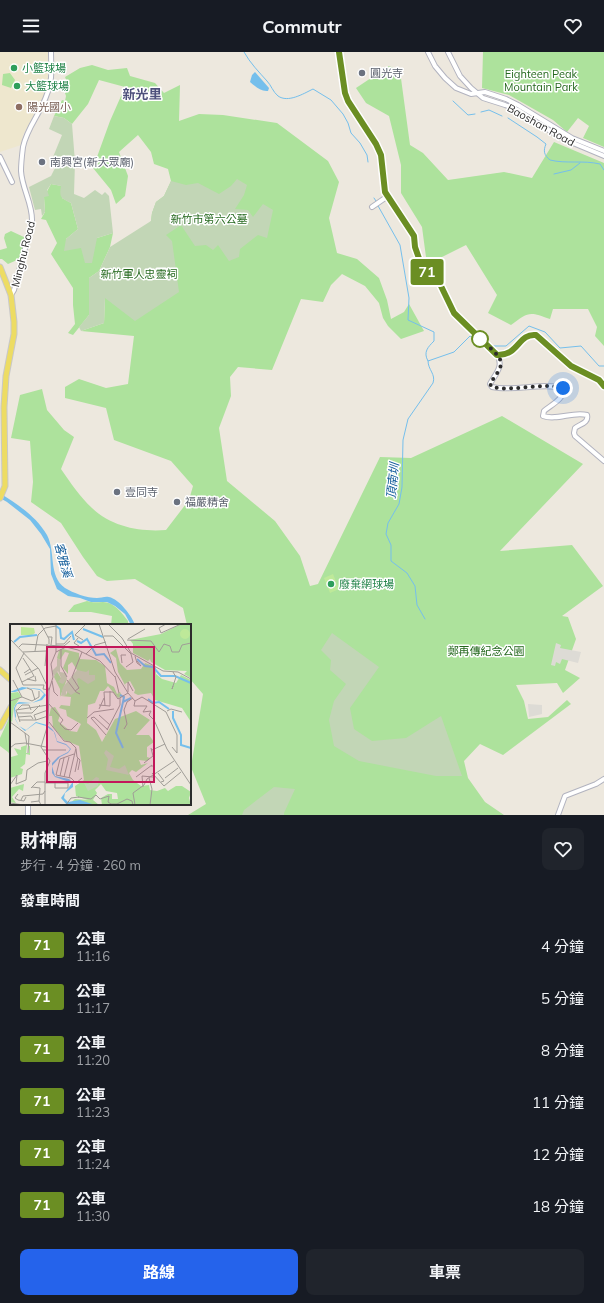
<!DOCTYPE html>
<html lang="zh-TW">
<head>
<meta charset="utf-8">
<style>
  body { margin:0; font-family:Mulish,"Noto Sans TC",sans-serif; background:#20242c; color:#f1f3f6; height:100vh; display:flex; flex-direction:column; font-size:15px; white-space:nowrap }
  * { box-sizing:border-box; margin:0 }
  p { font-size:13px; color:#9ea1a6 }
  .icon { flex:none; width:22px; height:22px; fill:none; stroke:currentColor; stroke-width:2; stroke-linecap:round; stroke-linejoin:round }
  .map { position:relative; height:763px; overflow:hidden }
  .panel { display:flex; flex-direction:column; background:#171b24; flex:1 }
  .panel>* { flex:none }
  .badge { padding:0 8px; border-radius:3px; font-size:14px; line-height:26px }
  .you { position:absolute; width:20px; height:20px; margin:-10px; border:3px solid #fff; border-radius:50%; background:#1a73e8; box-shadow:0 0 0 6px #1a73e833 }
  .map>.badge { position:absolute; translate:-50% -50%; box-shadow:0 0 0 2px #fff }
  h2 { padding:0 20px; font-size:15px; line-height:36px }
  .round { display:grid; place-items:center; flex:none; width:42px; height:42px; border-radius:8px; background:#20242c }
  .overview { display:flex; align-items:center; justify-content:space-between; height:68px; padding:0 20px }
  h1 { font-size:19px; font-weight:700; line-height:30px }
  .primary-button { display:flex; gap:8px; margin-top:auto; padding:8px 20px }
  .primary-button a { flex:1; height:46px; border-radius:8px; background:#2563eb; color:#fff; font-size:16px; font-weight:700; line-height:46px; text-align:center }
  .primary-button a+a { background:#20242c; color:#f1f3f6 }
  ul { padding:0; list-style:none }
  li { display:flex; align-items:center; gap:12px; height:52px; padding:0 20px }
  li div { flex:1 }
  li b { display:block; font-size:15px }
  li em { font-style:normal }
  li .badge { min-width:44px; font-weight:700; text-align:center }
  header { display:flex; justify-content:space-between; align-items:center; height:52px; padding:0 20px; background:#171b24; font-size:18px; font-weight:700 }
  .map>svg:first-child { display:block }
  .education { fill:#eee7ce }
  .green { fill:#ade29c }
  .cemetery { fill:#c2d6b6 }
  .pitch { fill:#bee999 }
  .plaza { fill:#dddbd5 }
  .water { fill:#75bfec }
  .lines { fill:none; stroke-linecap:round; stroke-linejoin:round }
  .stream { stroke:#75bfec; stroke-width:1 }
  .minor-casing { stroke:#b2b3bf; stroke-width:6 }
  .major-casing { stroke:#c8c8c8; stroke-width:7 }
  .minor { stroke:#fff; stroke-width:4 }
  .major { stroke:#eddc63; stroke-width:5 }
  .line-casing { stroke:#fff; stroke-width:9 }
  .line { stroke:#6b8e23; stroke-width:6 }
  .walk { stroke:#2c2c2c; stroke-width:4; stroke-dasharray:0 7.2 }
  .leisure-dot { fill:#2e9e5b; stroke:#fff; stroke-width:1.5 }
  .worship-dot { fill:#6b7280; stroke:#fff; stroke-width:1.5 }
  .education-dot { fill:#8d6e63; stroke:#fff; stroke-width:1.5 }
  .stop-dot { fill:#fff; stroke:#6b8e23; stroke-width:2 }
  .labels { text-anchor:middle; stroke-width:3; stroke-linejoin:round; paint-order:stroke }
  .leisure-label { font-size:11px; fill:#27864d; stroke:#fff; text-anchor:start }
  .worship-label { font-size:11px; fill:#5b616d; stroke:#fff; text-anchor:start }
  .park-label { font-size:11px; fill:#24681d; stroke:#fff }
  .education-label { font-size:11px; fill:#785e54; stroke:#fff; text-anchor:start }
  .street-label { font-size:11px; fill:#2c2c2c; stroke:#fff }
  .water-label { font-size:12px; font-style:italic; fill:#115c9a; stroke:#fff }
  .quarter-label { font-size:13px; font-weight:bold; fill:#4d507b; stroke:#fff }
  .inset-river { fill:none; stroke:#75bfec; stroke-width:2 }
  .inset-road { fill:none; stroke:#a09d97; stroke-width:1 }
  .view { fill:#c2185b; fill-opacity:0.15; stroke:#c2185b; stroke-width:2 }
  .inset-edge { fill:none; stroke:#2c2c2c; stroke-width:2 }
</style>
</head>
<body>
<header><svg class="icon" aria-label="menu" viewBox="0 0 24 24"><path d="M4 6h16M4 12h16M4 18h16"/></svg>Commutr<svg class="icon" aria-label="heart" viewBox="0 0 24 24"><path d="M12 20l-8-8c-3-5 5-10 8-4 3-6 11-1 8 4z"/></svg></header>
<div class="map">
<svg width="604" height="763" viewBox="0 0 604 763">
  <rect width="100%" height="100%" fill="#ede8de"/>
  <polygon class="education" points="0,0 48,0 48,25 45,42 23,83 21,93 0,100"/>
  <g class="green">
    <polygon points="483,0 604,0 604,95 583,86 589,74 578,66 567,80 553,68 509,43 482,36"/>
    <path d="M 92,13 L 108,18 L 127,16 L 130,24 L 155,31 L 164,41 L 180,33 L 179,69 L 199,62 L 223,63 L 277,71 L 328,109 L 339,130 L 329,166 L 337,201 L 357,207 L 379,226 L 387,248 L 391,267 L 404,260 L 409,252 L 424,279 L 401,287 L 388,274 L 383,266 L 379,251 L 365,234 L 342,222 L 331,233 L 323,250 L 301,247 L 272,318 L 238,315 L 230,325 L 231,344 L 219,376 L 227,429 L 275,469 L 300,504 L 310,534 L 318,532 L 380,405 L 411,406 L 502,364 L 583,412 L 500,499 L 572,493 L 603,534 L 562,564 L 568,565 L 576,587 L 565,618 L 580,626 L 563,641 L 557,631 L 516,633 L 524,649 L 528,667 L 548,665 L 567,648 L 571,652 L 503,703 L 480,692 L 464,709 L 468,726 L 485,750 L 504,763 L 188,763 L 206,752 L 191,715 L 203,642 L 190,627 L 190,573 L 187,573 L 183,556 L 135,527 L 107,529 L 97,524 L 83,505 L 61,471 L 31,450 L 33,430 L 30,389 L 11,386 L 20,343 L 42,337 L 47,358 L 64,378 L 74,385 L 61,417 C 70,430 80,445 92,456 C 112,475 140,480 166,478 L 189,448 L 193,434 L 171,409 L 114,388 L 106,356 L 65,346 L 65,335 L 79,327 L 106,336 L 128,332 L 134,284 L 81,279 L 104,271 L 105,246 L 151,169 L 152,161 L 156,150 L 164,144 L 171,129 L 168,117 L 154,112 L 151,100 L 138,83 L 119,100 L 128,124 L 125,144 L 116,152 L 111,138 L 93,116 L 110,69 L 125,35 L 99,28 L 88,52 L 72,72 L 64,66 L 54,64 L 62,48 L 65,49 L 66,44 L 65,41 L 70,38 L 65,25 L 80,16 Z"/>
    <path d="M 389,14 L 400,19 L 410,93 L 423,101 L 448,128 L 504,120 L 532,126 L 554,90 L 604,111 L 604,294 L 595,284 L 597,275 L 588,257 L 553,257 L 550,267 C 529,259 528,260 511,273 L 488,261 L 497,243 L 466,193 L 438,207 L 443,226 L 426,205 L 422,175 L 401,141 L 401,113 L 389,64 L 366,51 L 356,36 Z"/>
    <polygon points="10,21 15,28 11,36 2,33 3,22"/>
    <polygon points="51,132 62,134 62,146 71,151 78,177 66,187 97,186 113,181 110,195 99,219 89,226 89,263 73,283 68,281 75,272 73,253 73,236 51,202 57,191 46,168 41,167 45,160 44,145"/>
    <polygon points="11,179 26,186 20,208 17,208 8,212 2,207 0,207 0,198 7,196 4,186 5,182"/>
    <path d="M 87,549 C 93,551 97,550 103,550 C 114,550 122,561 128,569 L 128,573 L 111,573 L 112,564 L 91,560 L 68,560 L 74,553 Z"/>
    <polygon points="11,662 11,704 8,700 0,694 0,686"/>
  </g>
  <g class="cemetery">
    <path d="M 54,64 L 64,66 L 72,72 L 75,110 L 74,142 L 84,146 L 95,138 L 102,143 L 105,140 L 109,144 L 113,181 L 97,186 L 92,211 L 85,211 L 81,196 L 64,199 L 66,187 L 78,177 L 71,151 C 61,146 59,146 61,134 L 51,132 L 47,138 L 49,144 L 44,145 L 45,160 L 42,164 L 41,157 L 35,158 L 29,135 L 51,124 L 59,108 L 53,105 L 62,83 L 49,77 Z"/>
    <polygon points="237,127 247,133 244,143 235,157 248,158 253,165 263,152 273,158 267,186 258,183 240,197 239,205 229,209 218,193 213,198 206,193 195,194 181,173 166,183 172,189 179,240 135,269 105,246 104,271 81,279 79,275 89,263 89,226 99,219 110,195 151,169 152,161 156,150 164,144 171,129 186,133 198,131 219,142 231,134"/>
    <polygon points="332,581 379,615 350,656 354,677 372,689 406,686 441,664 462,724 436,724 359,709 334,694 329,668 334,649 346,632 330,618 331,608 321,598"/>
    <polygon points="274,735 295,737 284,761 284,763 242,763 244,758"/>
  </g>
  <polygon class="pitch" points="333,522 339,537 330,541 324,526"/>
  <g class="plaza">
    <polygon points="556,591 561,593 560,596 581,600 578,611 562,607 560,612 556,610 555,614 551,613"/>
    <polygon points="528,652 542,653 542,662 529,665"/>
  </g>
  <g class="water">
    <path d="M 255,20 L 269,36 L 268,39 C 261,40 255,34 250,30 L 252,23 Z"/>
    <path d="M 0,441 C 18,453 36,464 47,483 C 56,500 48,524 65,536 C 73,541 87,546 97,546 C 101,546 105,544 109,545 C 119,547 132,564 135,573 L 131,573 L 125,562 L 115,554 L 107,550 L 91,550 L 80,546 L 68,544 L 57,537 L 51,522 L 50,497 L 41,482 L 30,468 L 7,450 L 0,446 Z"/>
  </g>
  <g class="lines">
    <g class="stream">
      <path d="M 244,0 C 250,11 259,20 267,29 C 271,33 273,40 278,44 C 288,51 303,42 313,37 L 331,48 L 343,62 L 348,71 L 351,81 L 360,91 L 367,103 L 368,110"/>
      <polyline points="453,49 468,63 475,62"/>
      <polyline points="481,60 489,58 502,64"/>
      <path d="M 508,66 L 537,85 L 546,92 C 543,99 544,103 550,108 C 566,112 583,108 600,112 L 604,118"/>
      <polyline points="554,122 571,118 580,111"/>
      <polyline points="374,146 376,149"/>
      <path d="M 377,152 L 400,193 L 409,246 L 408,268 L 434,280 L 434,289 C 428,295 423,300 428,309 L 454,300 L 470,284 L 479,288"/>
      <polyline points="491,294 506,294 529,274 545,280 560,296 581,294 599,314 604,314"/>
      <path d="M 425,567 L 417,553 L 415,534 L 407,521 L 391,509 L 391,493 L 386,482 L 388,471 L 399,452 L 402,435 L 403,388 L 408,367 L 433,331 C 436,322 428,318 428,309"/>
    </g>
    <defs>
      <g id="minor">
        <path d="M 339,0 L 345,41 L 348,49 L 376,92 L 381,103 L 385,139 L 414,184 L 415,195 L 421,212 L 440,232 L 454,261 L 497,303 C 504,314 496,321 490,332 L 492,335 C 514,340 542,330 563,336 C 566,346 551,353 544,359 L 543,364 C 557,369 573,359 587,363 C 589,371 580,372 575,376 L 574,381 L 575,384 L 604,409"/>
        <polyline points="428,0 435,14 445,26 456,36 471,42 485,40 506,47 518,53 572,86 604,99"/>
        <polyline points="448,0 460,24 471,36 483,46 505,53 518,58 561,86 604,104"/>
        <polyline points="0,105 12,130"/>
        <polyline points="372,155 388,144"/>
        <path d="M 11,243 L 14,238 L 32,170 C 33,152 22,137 21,119 C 21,112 22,103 23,95 C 27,75 41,61 47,42 C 53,29 51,14 51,0"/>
        <path d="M 497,303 C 519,304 518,281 536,283 L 571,314 L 599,328 L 604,334"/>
        <polyline points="28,752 28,763"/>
        <polyline points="558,763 565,744 596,732 604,727"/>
      </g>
      <g id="major">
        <polyline points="0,215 11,243 14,270 14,282 6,324 4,355 5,434 0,446"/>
        <polyline points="0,618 11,628"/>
        <polyline points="0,675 11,655"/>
      </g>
    </defs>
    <use href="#minor" class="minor-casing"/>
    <use href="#major" class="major-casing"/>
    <use href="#minor" class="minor"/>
    <use href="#major" class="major"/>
  </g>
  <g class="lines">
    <defs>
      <path id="line" d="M 339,0 L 345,41 L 348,49 L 376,92 L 381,103 L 385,140 L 414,184 L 415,195 L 421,212 L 440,232 L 454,261 L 497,303 C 519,304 518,281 536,283 L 571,314 L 599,328 L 604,334"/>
    </defs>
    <use href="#line" class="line-casing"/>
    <use href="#line" class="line"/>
    <path class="walk" d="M 480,287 C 486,292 501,304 501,311 C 501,318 493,326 490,332 L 492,335 C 514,340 542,330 563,336"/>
  </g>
  <g class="leisure-dot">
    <circle cx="14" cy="16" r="4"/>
    <circle cx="17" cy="34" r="4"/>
    <circle cx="331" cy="532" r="4"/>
  </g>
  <g class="worship-dot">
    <circle cx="362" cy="21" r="4"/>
    <circle cx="42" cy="110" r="4"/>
    <circle cx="117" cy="440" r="4"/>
    <circle cx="177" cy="450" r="4"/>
  </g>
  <circle class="education-dot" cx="19" cy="55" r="4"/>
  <circle class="stop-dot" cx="480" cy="287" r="8"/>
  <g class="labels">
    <g class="leisure-label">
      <text x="22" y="20">小籃球場</text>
      <text x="25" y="38">大籃球場</text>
      <text x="339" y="536">廢棄網球場</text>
    </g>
    <g class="worship-label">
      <text x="370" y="25">圓光寺</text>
      <text x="50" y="114">南興宮(新大眾廟)</text>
      <text x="125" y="444">壹同寺</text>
      <text x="185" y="454">福嚴精舍</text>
    </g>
    <g class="park-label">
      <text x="541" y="26">Eighteen Peak<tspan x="541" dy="13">Mountain Park</tspan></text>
      <text x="209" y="171">新竹市第六公墓</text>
      <text x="139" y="226">新竹軍人忠靈祠</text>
      <text x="486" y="603">鄭再傳紀念公園</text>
    </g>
    <g class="education-label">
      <text x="27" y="59">陽光國小</text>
    </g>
    <g class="street-label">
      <text transform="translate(541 73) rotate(29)" y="4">Baoshan Road</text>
      <text transform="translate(23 202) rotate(-76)" y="4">Minghu Road</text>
    </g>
    <g class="water-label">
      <text transform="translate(393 429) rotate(-84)" y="4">頂南圳</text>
      <text transform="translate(63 508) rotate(75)" y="4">客雅溪</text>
    </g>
    <g class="quarter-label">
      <text x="142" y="47">新光里</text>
    </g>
  </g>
  <g transform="translate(10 572)">
    <rect width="181" height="181" fill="#ede8de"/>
    <path d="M 171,0 L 181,0 L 181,54 L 174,50 L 177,47 L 155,46 L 141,38 L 140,35 L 138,37 L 123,29 L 123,20 L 120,16 L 151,10 ZM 53,25 L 69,29 L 69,35 L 86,36 L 95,42 L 97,59 L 104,63 L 107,70 L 110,68 L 112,72 L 108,74 L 98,62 L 94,67 L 90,67 L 85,79 L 78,81 L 77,99 L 86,106 L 92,118 L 105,95 L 126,87 L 140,96 L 126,111 L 139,111 L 144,118 L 137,123 L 137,133 L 140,134 L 137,137 L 129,136 L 131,141 L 138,139 L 126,148 L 122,146 L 119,149 L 123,156 L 131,162 L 139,161 L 140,166 L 147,167 L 155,164 L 158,167 L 166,162 L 172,162 L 181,168 L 179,174 L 181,181 L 92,181 L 91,174 L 98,170 L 102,170 L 102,175 L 108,175 L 107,169 L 96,167 L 91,160 L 85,166 L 87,169 L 83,176 L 89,181 L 58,181 L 65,175 L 78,176 L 66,172 L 65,162 L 74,156 L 69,122 L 54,116 L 43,103 L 42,92 L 39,92 L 41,84 L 45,83 L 50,91 L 48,97 L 60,107 L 67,108 L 71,100 L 57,92 L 56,86 L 49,84 L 51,81 L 60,82 L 61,73 L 51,72 L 56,71 L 67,46 L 62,38 L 58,41 L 58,50 L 53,44 L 59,29 L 55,28 L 50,36 L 47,34 L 49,27 ZM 106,25 L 110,39 L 117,46 L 131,45 L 135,39 L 146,43 L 146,50 L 152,55 L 166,59 L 171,51 L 181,56 L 181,98 L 172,84 L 145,76 L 141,69 L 128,71 L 124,69 L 125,66 L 120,57 L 115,60 L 116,63 L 108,48 L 106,34 L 100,29 ZM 46,46 L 51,54 L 57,55 L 50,73 L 50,65 L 44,53 ZM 8,68 L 11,72 L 4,83 L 2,98 L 0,96 L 0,69 ZM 17,121 L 16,129 L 19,129 L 19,122 L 20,122 L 20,131 L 16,130 L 15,140 L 10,144 L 13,145 L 12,150 L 0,154 L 1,133 L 8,131 L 4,124 L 11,126 L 11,123 ZM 14,160 L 13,167 L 9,165 L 2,173 L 6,179 L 0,178 L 0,164 Z" fill="#ade29c"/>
    <path d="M 47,34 L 50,36 L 50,48 L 56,49 L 57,55 L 53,60 L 48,58 L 51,54 L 48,47 L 44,52 L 42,47 L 47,42 ZM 67,46 L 76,48 L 79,46 L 79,51 L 85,51 L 85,56 L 78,60 L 69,54 L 67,55 L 69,66 L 61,71 L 56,67 L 56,71 L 51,72 L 53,63 ZM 96,126 L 104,132 L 100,143 L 109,145 L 115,141 L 119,151 L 96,146 L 98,135 L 94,129 ZM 86,153 L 89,154 L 88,162 L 78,167 L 74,159 L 78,160 Z" fill="#c2d6b6"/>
    <path d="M 11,3 L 24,4 L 25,9 L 22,11 L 11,11 ZM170 10a5 5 0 1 1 10 0a5 5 0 1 1-10 0Z" fill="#bee999"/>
    <path d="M 12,63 L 30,65 L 36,71 L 32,76 L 22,79 L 7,80 L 5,84 L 6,92 L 5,95 L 9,102 L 16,106 L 26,98 L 37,101 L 42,105 L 45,109 L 47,117 L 56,120 L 61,125 L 58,129 L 50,133 L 42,142 L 45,152 L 59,155 L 63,159 L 63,163 L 55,169 L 54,174 L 58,178 L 70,176 L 85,181 L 57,181 L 51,174 L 62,159 L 45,153 L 42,149 L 42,139 L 48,133 L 58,128 L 60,125 L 56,121 L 47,118 L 44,108 L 36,102 L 26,99 L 15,107 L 9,102 L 5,94 L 4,84 L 6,80 L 9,78 L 22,79 L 30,75 L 34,70 L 30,66 L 18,64 L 5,68 L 0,68 Z" fill="#75bfec"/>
    <path class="inset-river" d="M 46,2 L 50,5 L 51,14 L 54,15 L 62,8 L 64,16M 73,5 L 93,13M 67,17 L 71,19 L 77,15 L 86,31 L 94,30 L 101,39M 4,18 L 10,13 L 27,11M 127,35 L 135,42 L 143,43 L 151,52 L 165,52 L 181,59M 110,71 L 114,73 L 113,78 L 121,74M 138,75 L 143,79 L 149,78 L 159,85M 163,87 L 163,94 L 171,111 L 171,121 L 181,124M 113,124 L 106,109 L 113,78"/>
    <path class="inset-road" d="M 31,0 L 39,15 L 39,20M 89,0 L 105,48 L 118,69 L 125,77M 98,0 L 112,14 L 121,29 L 153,47 L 168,48 L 181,55M 151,9 L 171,0M 151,9 L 149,4 L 156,0M 94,12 L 103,12 L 121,30M 38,13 L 42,13 L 41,21M 68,14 L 64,19 L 69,22M 0,15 L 29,45 L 39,66 L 38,100 L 31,123 L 40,137 L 35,149 L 35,181M 118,15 L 135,5M 73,16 L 65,11 L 76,0M 117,16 L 141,17 L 149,28 L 154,20 L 160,22 L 162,28 L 169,28 L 172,21 L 181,19M 46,20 L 54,20 L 61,12M 9,23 L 12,20 L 54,22 L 60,17M 51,25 L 51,42 L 57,53M 25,27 L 28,11 L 35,4 L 46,2M 13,28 L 36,27M 46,28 L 56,23 L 68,26 L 90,37 L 105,53M 14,29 L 6,44 L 13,61 L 34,61M 76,30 L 85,21 L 96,18M 125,32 L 127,39 L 131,42 L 127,37M 13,34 L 20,45M 112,39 L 111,31 L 116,31M 35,42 L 37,20M 116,43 L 123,38 L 121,30M 163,48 L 166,53 L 162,65 L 163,62M 15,51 L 28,44M 105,52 L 109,69M 62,53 L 72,28M 62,53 L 69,64 L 65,67M 17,55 L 26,57 L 25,52M 57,56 L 66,68 L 70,70M 42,57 L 44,68 L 48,72M 12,58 L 24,52 L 20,45 L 14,49M 34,61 L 33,65 L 39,66 L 43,53 L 41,40 L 46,28 L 46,0M 17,64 L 22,66 L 25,76M 118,68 L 118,58 L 123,67M 12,73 L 22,77 L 29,73 L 29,67M 0,77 L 12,73 L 3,56M 125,77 L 124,82 L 137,82 L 133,88 L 141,87 L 139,91 L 144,96 L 157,125 L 181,161M 125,77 L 132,73 L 156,88 L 167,111 L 167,129 L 162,123M 39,80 L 53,96 L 50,100 L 55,105 L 61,106 L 68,99M 89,81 L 100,82 L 100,67M 95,82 L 94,68 L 103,68 L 108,75 L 118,69M 89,85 L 94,74M 7,86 L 12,81 L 19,81 L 21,86M 157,87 L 161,85 L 172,88M 7,89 L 22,89 L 30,81M 89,91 L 100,101M 8,93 L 21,92 L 23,95M 77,94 L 84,88 L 104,85M 9,96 L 26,96M 26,96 L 24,91 L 38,86M 26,96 L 38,92M 0,98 L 19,112 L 18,129M 10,98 L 6,86 L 38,81M 39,98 L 54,117 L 60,118 L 66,124 L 59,154M 114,105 L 117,100 L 114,86 L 117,78 L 123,74M 97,106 L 110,81 L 110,74M 15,109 L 17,121M 96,111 L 81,94 L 84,93 L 98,106M 0,124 L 5,120 L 15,119 L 36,123M 66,125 L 67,133 L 70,136 L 68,146M 33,126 L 56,126M 142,126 L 155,120M 64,130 L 50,135 L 46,151 L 61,154 L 66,159 L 72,154M 134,139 L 143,132 L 141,124M 65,148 L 68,134M 142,149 L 154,162 L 171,148M 148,149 L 154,157 L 151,158M 50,152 L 54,134M 54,153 L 59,133M 126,153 L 142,141 L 142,143M 139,154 L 142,165 L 140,181M 155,154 L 168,144M 35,159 L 58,159 L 58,164 L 45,164 L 45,159M 0,161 L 7,151 L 6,160 L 16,156 L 17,146 L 28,139 L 37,137 L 38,134M 22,163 L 30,164 L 29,177M 133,163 L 132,152 L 143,153M 21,164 L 27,158 L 35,158M 8,170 L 5,174 L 8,176 L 14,177 L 16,173M 68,173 L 81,175 L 86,171 L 90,175 L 99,172 L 98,178 L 101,180 L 107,180 L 117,175 L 122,177 L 123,181M 11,176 L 13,172 L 33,170 L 35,167M 21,178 L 29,177 L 31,181M 0,179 L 14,181M 56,181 L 61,174 L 69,173M 125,181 L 123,169 L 134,161 L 137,155 L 164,137"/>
    <path class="view" d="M 37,23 L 144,23 L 144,158 L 37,158 Z"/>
    <rect width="181" height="181" class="inset-edge"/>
  </g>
</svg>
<div class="you" style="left:563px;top:336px"></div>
<b class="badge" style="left:427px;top:220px;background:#6b8e23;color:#fff">71</b>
</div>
<section class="panel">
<div class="overview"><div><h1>財神廟</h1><p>步行 · 4 分鐘 · 260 m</p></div><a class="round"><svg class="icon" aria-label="heart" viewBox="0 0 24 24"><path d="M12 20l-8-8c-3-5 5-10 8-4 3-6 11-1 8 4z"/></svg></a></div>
<h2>發車時間</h2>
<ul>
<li><span class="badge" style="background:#6b8e23;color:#fff">71</span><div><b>公車</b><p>11:16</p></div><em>4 分鐘</em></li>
<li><span class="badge" style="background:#6b8e23;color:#fff">71</span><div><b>公車</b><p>11:17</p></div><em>5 分鐘</em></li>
<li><span class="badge" style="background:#6b8e23;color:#fff">71</span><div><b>公車</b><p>11:20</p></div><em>8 分鐘</em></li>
<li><span class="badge" style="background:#6b8e23;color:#fff">71</span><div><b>公車</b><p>11:23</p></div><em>11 分鐘</em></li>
<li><span class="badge" style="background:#6b8e23;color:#fff">71</span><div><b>公車</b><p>11:24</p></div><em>12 分鐘</em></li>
<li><span class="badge" style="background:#6b8e23;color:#fff">71</span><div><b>公車</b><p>11:30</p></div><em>18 分鐘</em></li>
</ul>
<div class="primary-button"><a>路線</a><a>車票</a></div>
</section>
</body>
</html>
